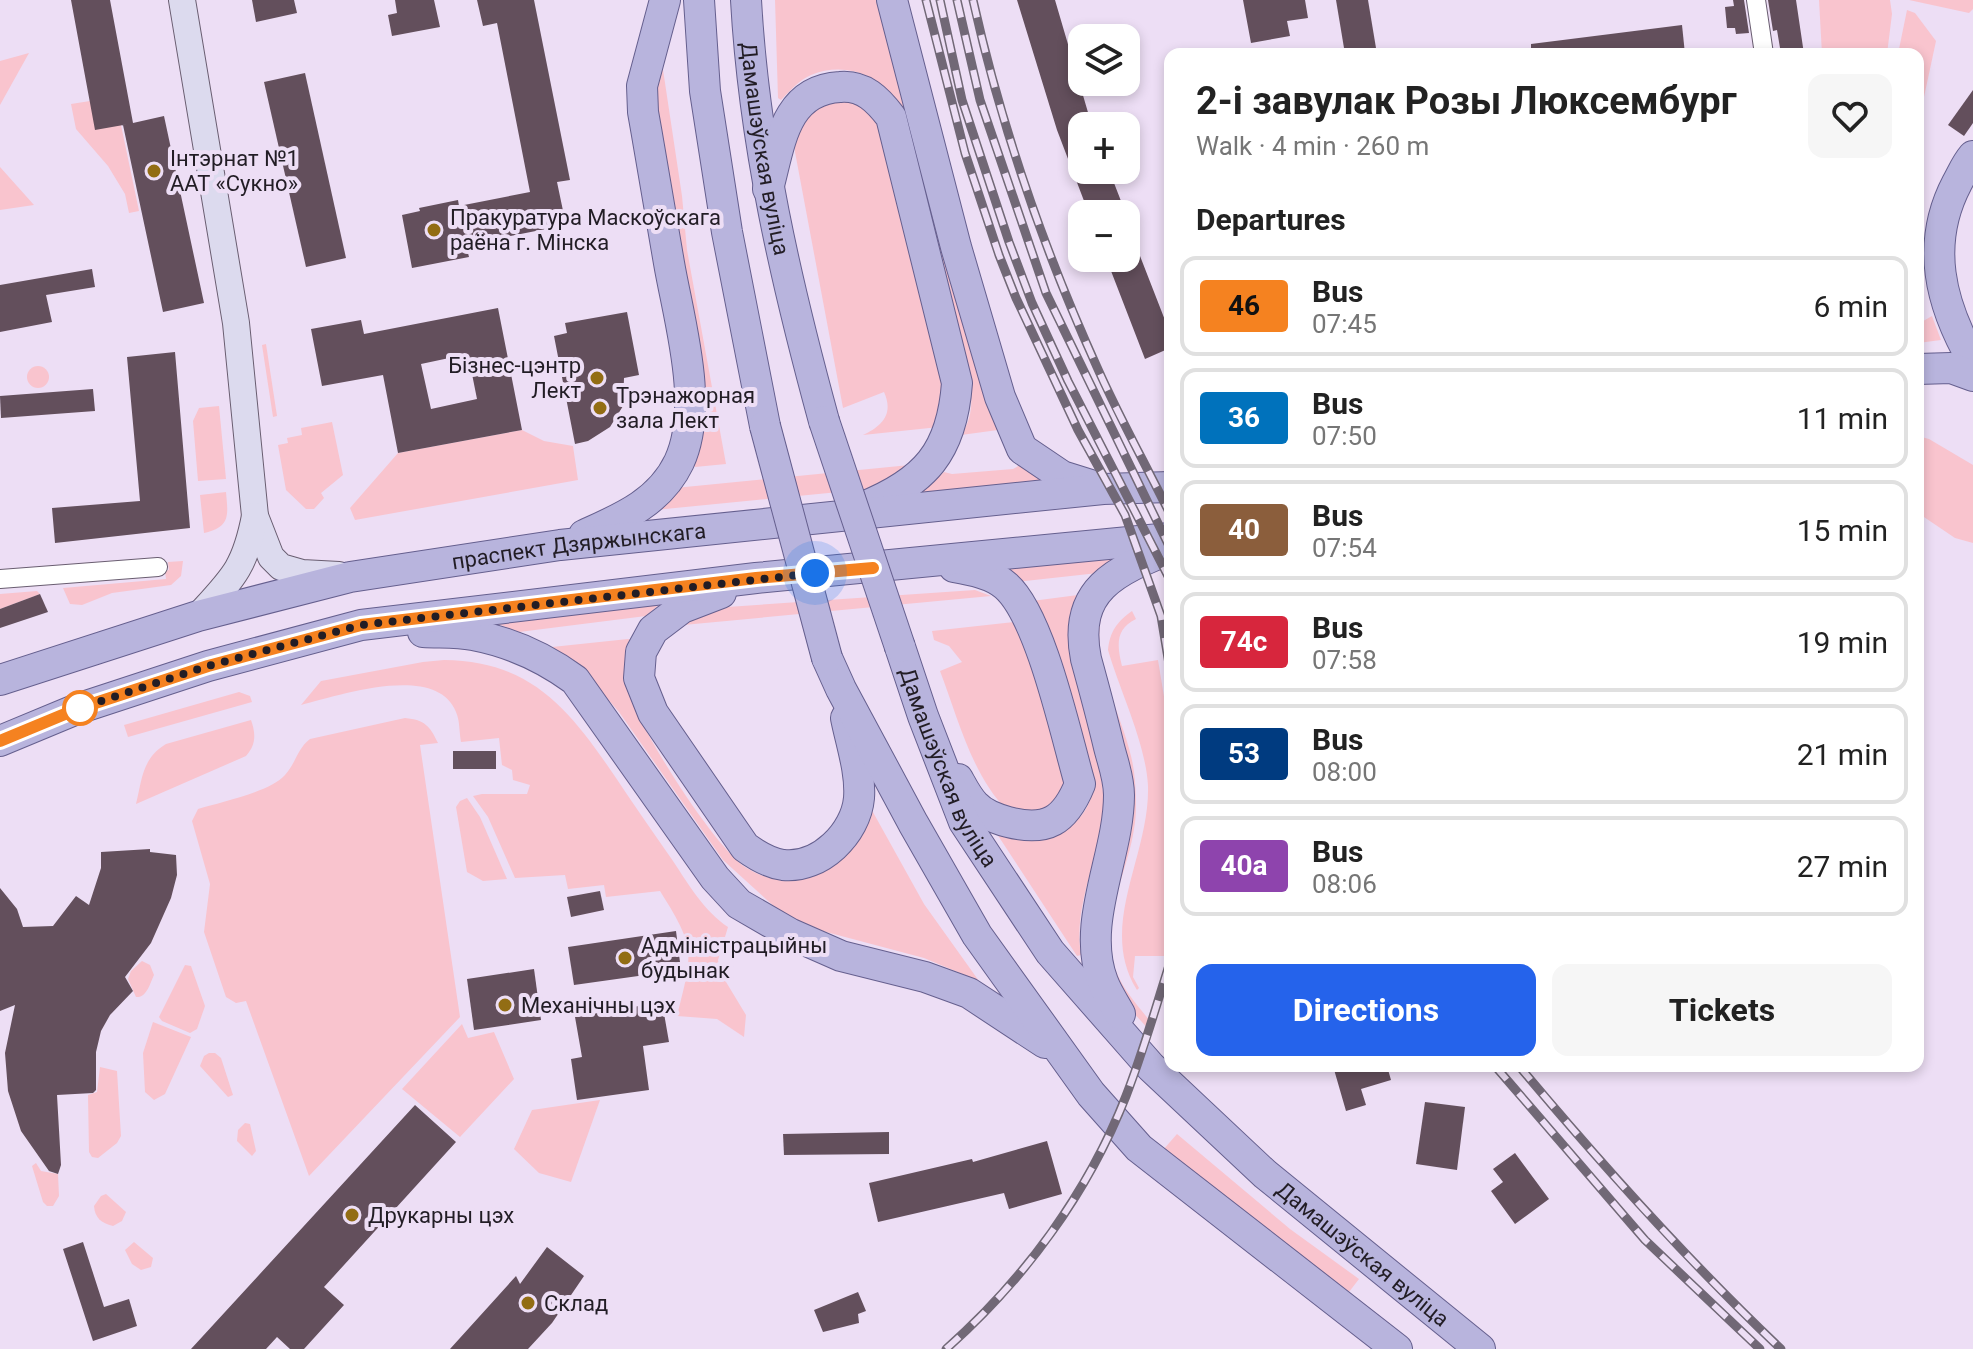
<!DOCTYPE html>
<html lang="en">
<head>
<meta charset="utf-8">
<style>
  body { margin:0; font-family:Roboto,sans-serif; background:#f6f6f6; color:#222; height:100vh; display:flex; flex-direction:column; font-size:30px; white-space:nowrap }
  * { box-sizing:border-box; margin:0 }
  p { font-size:26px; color:#767676 }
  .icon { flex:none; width:44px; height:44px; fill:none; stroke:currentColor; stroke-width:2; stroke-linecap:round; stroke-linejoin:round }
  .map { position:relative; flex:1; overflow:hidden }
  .drawer { position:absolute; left:1164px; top:48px; width:760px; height:1024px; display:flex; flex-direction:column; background:#fff; border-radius:16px; box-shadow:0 4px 12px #0003 }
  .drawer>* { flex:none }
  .badge { padding:0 16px; border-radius:6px; font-size:28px; line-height:52px }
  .controls { position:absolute; left:1068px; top:24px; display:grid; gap:16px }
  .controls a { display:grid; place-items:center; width:72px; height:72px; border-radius:16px; background:#fff; box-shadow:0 4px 12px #0003; font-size:40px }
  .you { position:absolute; width:40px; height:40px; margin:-20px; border:6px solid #fff; border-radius:50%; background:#1a73e8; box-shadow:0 0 0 12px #1a73e833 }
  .map>.badge { position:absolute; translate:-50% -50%; box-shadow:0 0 0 4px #fff }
  h2 { padding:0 32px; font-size:30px; line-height:72px }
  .round { display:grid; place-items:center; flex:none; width:84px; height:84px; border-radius:16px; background:#f6f6f6 }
  .headline { display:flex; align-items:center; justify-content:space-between; height:136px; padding:0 32px }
  h1 { font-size:38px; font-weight:700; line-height:60px }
  .primary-button { display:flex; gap:16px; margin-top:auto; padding:16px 32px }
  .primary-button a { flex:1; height:92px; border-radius:16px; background:#2563eb; color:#fff; font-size:32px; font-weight:700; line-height:92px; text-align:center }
  .primary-button a+a { background:#f6f6f6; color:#222 }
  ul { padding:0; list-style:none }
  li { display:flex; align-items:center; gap:24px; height:100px; margin:0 16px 12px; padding:0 16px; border:4px solid #e0e0e0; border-radius:16px }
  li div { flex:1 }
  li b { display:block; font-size:30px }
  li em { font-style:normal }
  li .badge { min-width:88px; font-weight:700; text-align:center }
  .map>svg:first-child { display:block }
  .green { fill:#f9c4ce }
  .building { fill:#634f5c; fill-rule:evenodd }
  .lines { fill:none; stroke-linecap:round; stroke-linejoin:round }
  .minor-casing { stroke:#695d70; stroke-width:20 }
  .secondary-casing { stroke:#695d70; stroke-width:28 }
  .primary-casing { stroke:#655f8e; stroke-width:32 }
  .minor { stroke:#fff; stroke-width:18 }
  .secondary { stroke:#dcdaee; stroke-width:26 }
  .primary { stroke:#b8b4dd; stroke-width:30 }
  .rail-casing { stroke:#716876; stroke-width:9 }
  .rail { stroke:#eddef5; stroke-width:6; stroke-dasharray:18; stroke-linecap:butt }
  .primary-bridge-casing { stroke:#655f8e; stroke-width:32; stroke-linecap:butt }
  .primary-bridge { stroke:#b8b4dd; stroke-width:30 }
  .line-casing { stroke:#fff; stroke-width:18 }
  .line { stroke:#f58220; stroke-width:12 }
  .walk { stroke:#221d25; stroke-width:8; stroke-dasharray:0 14.4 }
  .poi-dot { fill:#926d14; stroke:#eddef5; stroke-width:3 }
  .stop-dot { fill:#fff; stroke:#f58220; stroke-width:4 }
  .labels { text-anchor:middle; stroke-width:8; stroke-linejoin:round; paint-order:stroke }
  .street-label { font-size:22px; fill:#221d25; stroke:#eddef5 }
  .poi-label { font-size:22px; fill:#221d25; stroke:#eddef5; text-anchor:start }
</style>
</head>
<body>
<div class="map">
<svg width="1973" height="1349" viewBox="0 0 1973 1349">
  <rect width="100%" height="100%" fill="#eddef5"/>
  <g class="green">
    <path d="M 775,0 L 876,0 L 968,340 L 986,404 L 998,430 L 961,435 C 976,414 971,392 968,367 L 895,101 C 877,73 843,62 811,75 C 799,80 790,91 781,100 L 778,98 Z"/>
    <polygon points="1819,0 1890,0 1892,14 1887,54 1822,54"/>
    <polygon points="1909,0 1973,0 1973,9 1969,13"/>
    <polygon points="1907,10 1915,13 1936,41 1918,125 1918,54 1898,54"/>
    <polygon points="29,53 0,105 0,61"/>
    <polygon points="662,63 682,196 687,250 726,464 695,467 692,463 705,412 704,388 656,97"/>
    <path d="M 855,98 L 881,125 L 948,385 L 939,427 L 863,435 C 882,426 894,414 884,392 L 843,408 L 795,152 L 794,138 L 804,107 Z"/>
    <polygon points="90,101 121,125 139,211 129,213 125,194 108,166 76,129 71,104"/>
    <polygon points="0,167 34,205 0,210"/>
    <polygon points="1932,316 1941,340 1918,343 1918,324"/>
    <polygon points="266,344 277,416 273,417 262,345"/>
    <circle cx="38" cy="377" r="11"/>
    <polygon points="219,406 226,479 198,481 193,421 199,408"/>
    <polygon points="332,422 343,475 321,493 324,498 314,509 306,509 286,490 278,445 288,443 287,438 302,435 301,428"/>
    <polygon points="522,430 544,441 573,446 578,480 355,520 350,508 398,453"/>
    <polygon points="1918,436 1929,439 1973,465 1973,543 1955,538 1918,513"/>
    <polygon points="920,464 890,487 655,510 675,488"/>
    <polygon points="1020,465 1050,483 915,497 944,472 952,474 1013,469"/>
    <path d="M 226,492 C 228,515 231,527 204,533 L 200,495 Z"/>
    <polygon points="1114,555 1116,559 1098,573 1015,582 990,568"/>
    <polygon points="183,561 181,576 171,585 112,593 82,605 70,604 63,588 166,579 165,571 169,570 168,562"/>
    <polygon points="975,590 991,596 662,627 698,609"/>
    <polygon points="37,591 40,594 0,609 0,594"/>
    <path d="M 1078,595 L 1104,800 C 1104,853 1072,901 1081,955 L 1077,956 L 995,831 C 1005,834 1016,838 1027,839 C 1065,842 1100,810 1092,771 L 1032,601 Z"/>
    <polygon points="662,602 646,616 519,632 490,621"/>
    <path d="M 1097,605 L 1103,610 C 1086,670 1131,722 1135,781 C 1136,796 1137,814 1134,829 C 1128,870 1104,912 1111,954 C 1116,983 1136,1003 1154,1026 L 1150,1031 C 1137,1016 1121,1001 1112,983 C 1087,934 1116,879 1125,829 C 1128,814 1128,796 1126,781 C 1121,729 1072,650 1097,605 Z"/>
    <path d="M 1132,611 L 1136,619 C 1115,629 1117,646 1122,666 L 1158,660 L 1170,733 L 1170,916 L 1164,956 L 1135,956 L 1133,977 L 1139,988 L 1137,990 C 1097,926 1150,856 1148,786 C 1146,744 1120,691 1108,650 C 1110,631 1117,622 1132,611 Z"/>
    <path d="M 1014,622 L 1038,682 L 1071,781 L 1053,810 L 1008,811 C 972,776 958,718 940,671 L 962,662 L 949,646 L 934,640 L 932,631 Z"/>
    <path d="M 628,639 L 632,640 C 630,651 624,665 625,677 C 628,714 714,847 745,867 C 761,877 785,885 804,878 C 816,872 857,818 869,805 L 924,904 L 979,981 L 924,958 L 815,929 L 793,920 L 777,909 L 723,860 L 619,712 L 582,669 L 552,647 Z"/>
    <path d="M 444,660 C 531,661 569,709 614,775 C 633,804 653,832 673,861 C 689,885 704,911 728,927 L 718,960 L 720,972 L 746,1015 L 744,1037 L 717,1019 L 677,1016 C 693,952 696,948 660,891 L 606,897 L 604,885 L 568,889 L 565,875 L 515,878 L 488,817 L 473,796 L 482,794 L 527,794 L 530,785 L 513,780 L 512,770 L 502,765 L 499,738 L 461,742 C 459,732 460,721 456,712 C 436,662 338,696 301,705 L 321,681 L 423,662 Z"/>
    <polygon points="239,692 250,696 252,702 128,737 124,725"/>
    <path d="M 405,718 C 425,720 430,726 438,743 L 420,745 L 460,1017 L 309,1176 L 246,1001 L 236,1003 L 226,997 L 204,932 L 210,884 L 192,821 L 198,809 C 221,802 270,792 285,775 C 296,763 297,749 310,739 Z"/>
    <path d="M 251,720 C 256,734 256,745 246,756 L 136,804 C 142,780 142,758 166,744 Z"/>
    <polygon points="467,798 480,817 507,879 483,881 467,872 456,807 460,801"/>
    <path d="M 142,961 L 150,965 L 154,975 C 150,983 147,998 136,997 L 128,979 L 131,971 Z"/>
    <polygon points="185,965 191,966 205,1006 197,1029 190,1033 162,1021 159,1017"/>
    <polygon points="153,1022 191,1037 165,1094 154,1100 145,1092 143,1053"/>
    <polygon points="462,1024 468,1038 494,1032 514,1079 460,1137 402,1089"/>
    <polygon points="209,1053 215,1053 221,1058 233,1095 228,1097 200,1066 204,1056"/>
    <polygon points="100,1067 117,1071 121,1136 117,1143 98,1158 92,1157 89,1152 88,1095 97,1092"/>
    <polygon points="600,1100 571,1182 539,1173 514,1149 532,1110"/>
    <polygon points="245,1123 250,1124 256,1151 252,1156 237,1141 238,1130"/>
    <polygon points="1177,1134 1290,1229 1359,1279 1349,1292 1253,1226 1163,1150"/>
    <polygon points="36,1163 41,1171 58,1174 59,1196 53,1206 47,1206 43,1202 32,1166"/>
    <path d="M 106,1194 L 126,1212 L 122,1221 L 113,1226 C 101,1223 95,1218 94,1206 L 101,1196 Z"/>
    <polygon points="134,1242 153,1258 151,1267 141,1270 132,1264 125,1250"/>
  </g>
  <g class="building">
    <polygon points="71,0 110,0 133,123 164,116 204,303 163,312 123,125 129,124 95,130"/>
    <polygon points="252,0 294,0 297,13 256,22"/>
    <polygon points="395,0 434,0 440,27 392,36 388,15 397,13"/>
    <polygon points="477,0 534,0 570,180 557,182 566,225 466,245 469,257 412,268 402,215 420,211 419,208 458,200 459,206 530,192 497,23 483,26"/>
    <polygon points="1017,0 1055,0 1092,126 1082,126 1082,170 1109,170 1126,214 1089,214 1057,130"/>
    <polygon points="1243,0 1305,0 1308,18 1287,21 1290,36 1251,43"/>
    <polygon points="1336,0 1368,0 1377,54 1345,54"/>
    <polygon points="1733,0 1744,0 1749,33 1736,34 1735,28 1727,28 1725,7 1734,6"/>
    <polygon points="1768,0 1796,0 1804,54 1781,54 1777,30 1773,31"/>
    <polygon points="1682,25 1685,54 1531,54 1531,44"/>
    <polygon points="305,73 346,258 306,267 264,82"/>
    <polygon points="1973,90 1973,123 1964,136 1948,125"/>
    <polygon points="1126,220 1170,333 1170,348 1145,359 1106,258 1126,258"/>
    <polygon points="92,269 95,287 46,295 52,322 0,332 0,285"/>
    <path d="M 498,308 L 522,430 L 398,453 L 383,375 L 322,386 L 311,329 L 361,320 L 364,334 ZM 468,354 L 477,399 L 431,409 L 421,364 Z"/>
    <polygon points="627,312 639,375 624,378 623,406 610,427 588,441 575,444 554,336 567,333 565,323"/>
    <polygon points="175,352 190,528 55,543 52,508 140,501 127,357"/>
    <polygon points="93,389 95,411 1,418 0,396"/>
    <polygon points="40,594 48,612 0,628 0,609"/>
    <rect x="453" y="751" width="43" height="18"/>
    <polygon points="150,849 150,852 176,855 177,875 171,898 151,943 125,977 133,991 110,1015 101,1031 96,1052 96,1090 93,1093 57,1095 61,1165 58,1174 49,1171 21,1131 8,1091 5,1053 15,1005 0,1011 0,888 17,909 23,927 53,926 76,896 89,905 101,868 101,852"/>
    <polygon points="600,891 604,910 571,917 567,897"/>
    <polygon points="676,931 681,970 574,985 568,947"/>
    <polygon points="534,969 541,1020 474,1030 467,979"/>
    <polygon points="662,1002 669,1042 643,1046 649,1090 577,1100 571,1059 582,1057 575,1017"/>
    <polygon points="1333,1066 1387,1066 1391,1080 1361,1089 1366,1105 1346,1111"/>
    <polygon points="1425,1102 1465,1107 1457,1170 1416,1164"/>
    <polygon points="415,1105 456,1142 324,1287 344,1305 304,1349 290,1349 277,1337 266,1349 191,1349"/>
    <polygon points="889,1132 889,1154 784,1155 783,1134"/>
    <polygon points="1047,1141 1062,1194 1009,1209 1004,1193 878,1222 869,1183 972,1159 973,1162"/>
    <polygon points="1515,1153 1549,1199 1515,1224 1491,1191 1503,1182 1493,1169"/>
    <polygon points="83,1242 104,1307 129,1299 137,1326 93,1341 63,1249"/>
    <polygon points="547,1247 584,1276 552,1323 528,1349 450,1349 516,1276 520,1284"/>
    <polygon points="858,1292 866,1311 858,1314 859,1323 823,1332 814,1310"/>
  </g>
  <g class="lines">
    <defs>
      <g id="minor">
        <polyline points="1756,0 1764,54"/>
        <polyline points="0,579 158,567"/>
      </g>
      <g id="secondary">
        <polyline points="182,0 236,323 255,516 271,557 281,567 302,573 339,575"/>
        <path d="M 198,616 C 233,578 245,568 255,516"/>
      </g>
      <g id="primary">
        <polyline points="699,0 705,91 727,232 765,426"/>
        <path id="s1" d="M 746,0 C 754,144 786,282 824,421"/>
        <polyline points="892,0 956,247 1000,397 1022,449 1062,476 1094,486"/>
        <path d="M 1973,156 C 1966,164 1962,174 1957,183 C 1925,244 1940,304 1973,361"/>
        <path d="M 768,189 C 780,145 784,90 840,87 C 864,85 878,100 891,117 L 957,383 C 952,452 925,482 863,507"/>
        <polyline points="1918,369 1951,368 1973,376"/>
        <path d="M 584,535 C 622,518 660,502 679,462 C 705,406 679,321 669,263 C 660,212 652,162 643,112 L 642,86 L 665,0"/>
        <path d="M 954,567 C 971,570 993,574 1006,586 C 1041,617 1066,736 1080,784 C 1065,821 1047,832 1008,822 C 997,819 983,814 975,805 C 968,798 963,788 958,779"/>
        <path d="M 721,593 L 682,608 L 653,630 L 641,652 L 639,678 L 653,713 L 745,847 C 756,855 769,863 783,865 C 820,869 856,833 859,798 C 861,772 851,743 846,718"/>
        <path d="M 423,632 C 439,633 457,632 473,635 C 510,642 545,658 575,680 L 715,878 L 739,904 L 791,934 L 841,956 L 925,977 L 969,993 L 1045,1043"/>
        <path id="s2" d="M 900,647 L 923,716 L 964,822 L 1050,952 L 1151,1067 L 1265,1174 L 1480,1349"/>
        <polyline points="827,658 841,689 913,823 977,935 1091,1094 1139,1148 1397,1349"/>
        <path id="s3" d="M 0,680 L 198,616 L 350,577 L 560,545 L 1103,489 L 1170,487"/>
        <polyline points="0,741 77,709 208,666 361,625 756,578 1170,538"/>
        <path d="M 1120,1014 C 1114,1003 1107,993 1103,982 C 1080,923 1119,856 1119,795 C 1119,778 1113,763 1109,747 C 1102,718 1094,688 1086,659 C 1072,589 1116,571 1170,549"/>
      </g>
    </defs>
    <use href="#minor" class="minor-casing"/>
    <use href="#secondary" class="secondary-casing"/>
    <use href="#primary" class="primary-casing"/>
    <use href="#minor" class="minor"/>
    <use href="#secondary" class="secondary"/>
    <use href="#primary" class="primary"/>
    <defs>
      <g id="rail">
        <polyline points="926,0 965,153 999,255 1016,298 1078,430 1125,515 1161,616 1170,670"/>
        <polyline points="940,0 962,100 1009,242 1032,303 1068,381 1170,580"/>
        <polyline points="957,0 980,100 1046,293 1170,548"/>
        <path d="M 973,0 C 1001,126 1044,250 1097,367 C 1119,417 1146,465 1170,514"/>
        <polyline points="1495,1066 1645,1240 1760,1349"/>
        <path d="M 1519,1066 C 1602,1165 1687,1260 1781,1349"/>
        <path d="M 946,1349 C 1024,1280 1088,1193 1126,1096 C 1143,1052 1156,1007 1170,962"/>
      </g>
    </defs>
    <use href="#rail" class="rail-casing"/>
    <use href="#rail" class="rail"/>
    <defs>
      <g id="primary-bridge">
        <polyline points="824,421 900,647"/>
        <polyline points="765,426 827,658"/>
      </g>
    </defs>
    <use href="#primary-bridge" class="primary-bridge-casing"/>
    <use href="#primary-bridge" class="primary-bridge"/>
  </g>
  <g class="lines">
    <defs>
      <polyline id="line" points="0,741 77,709 208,666 361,625 756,578 873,568"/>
    </defs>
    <use href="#line" class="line-casing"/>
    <use href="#line" class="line"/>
    <polyline class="walk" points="80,708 77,709 208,666 361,625 815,573"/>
  </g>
  <g class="poi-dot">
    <circle cx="154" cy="171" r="8"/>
    <circle cx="434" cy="230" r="8"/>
    <circle cx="597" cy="378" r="8"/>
    <circle cx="600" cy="408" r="8"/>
    <circle cx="625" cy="958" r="8"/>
    <circle cx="505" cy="1005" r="8"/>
    <circle cx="352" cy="1215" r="8"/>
    <circle cx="528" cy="1303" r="8"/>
  </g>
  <circle class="stop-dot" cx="80" cy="708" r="16"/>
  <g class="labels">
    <g class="street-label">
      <text dy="8" stroke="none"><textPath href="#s1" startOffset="150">Дамашэўская вуліца</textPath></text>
      <text dy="8" stroke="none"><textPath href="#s3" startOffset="596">праспект Дзяржынскага</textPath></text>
      <text dy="8" stroke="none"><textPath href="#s2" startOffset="130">Дамашэўская вуліца</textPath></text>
      <text dy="8" stroke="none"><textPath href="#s2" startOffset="778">Дамашэўская вуліца</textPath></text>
    </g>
    <g class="poi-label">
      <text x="170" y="166">Інтэрнат №1<tspan x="170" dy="25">ААТ «Сукно»</tspan></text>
      <text x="450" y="225">Пракуратура Маскоўскага<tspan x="450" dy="25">раёна г. Мінска</tspan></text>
      <text x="581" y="373" text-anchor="end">Бізнес-цэнтр<tspan x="581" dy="25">Лект</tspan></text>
      <text x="616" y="403">Трэнажорная<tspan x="616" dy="25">зала Лект</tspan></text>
      <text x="641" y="953">Адміністрацыйны<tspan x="641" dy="25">будынак</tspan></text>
      <text x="521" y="1013">Механічны цэх</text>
      <text x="368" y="1223">Друкарны цэх</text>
      <text x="544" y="1311">Склад</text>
    </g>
  </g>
</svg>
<div class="controls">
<a><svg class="icon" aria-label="layers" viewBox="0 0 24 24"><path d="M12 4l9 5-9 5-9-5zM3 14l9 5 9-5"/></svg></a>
<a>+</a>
<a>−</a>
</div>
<div class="you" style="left:815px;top:573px"></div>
<section class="drawer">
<div class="headline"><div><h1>2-і завулак Розы Люксембург</h1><p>Walk · 4 min · 260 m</p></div><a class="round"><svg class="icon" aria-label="heart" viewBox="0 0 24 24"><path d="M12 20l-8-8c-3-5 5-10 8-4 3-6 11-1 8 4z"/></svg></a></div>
<h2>Departures</h2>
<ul>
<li><span class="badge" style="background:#f58220;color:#111">46</span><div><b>Bus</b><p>07:45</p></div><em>6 min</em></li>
<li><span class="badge" style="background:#0072bc;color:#fff">36</span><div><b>Bus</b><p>07:50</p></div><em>11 min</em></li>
<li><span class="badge" style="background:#8b5e3c;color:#fff">40</span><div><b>Bus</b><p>07:54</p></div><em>15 min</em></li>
<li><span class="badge" style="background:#d7263d;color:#fff">74с</span><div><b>Bus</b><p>07:58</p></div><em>19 min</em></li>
<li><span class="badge" style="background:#003b80;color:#fff">53</span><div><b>Bus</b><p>08:00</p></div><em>21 min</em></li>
<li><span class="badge" style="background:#8e44ad;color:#fff">40а</span><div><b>Bus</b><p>08:06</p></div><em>27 min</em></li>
</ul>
<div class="primary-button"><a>Directions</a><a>Tickets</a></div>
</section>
</div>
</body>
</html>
